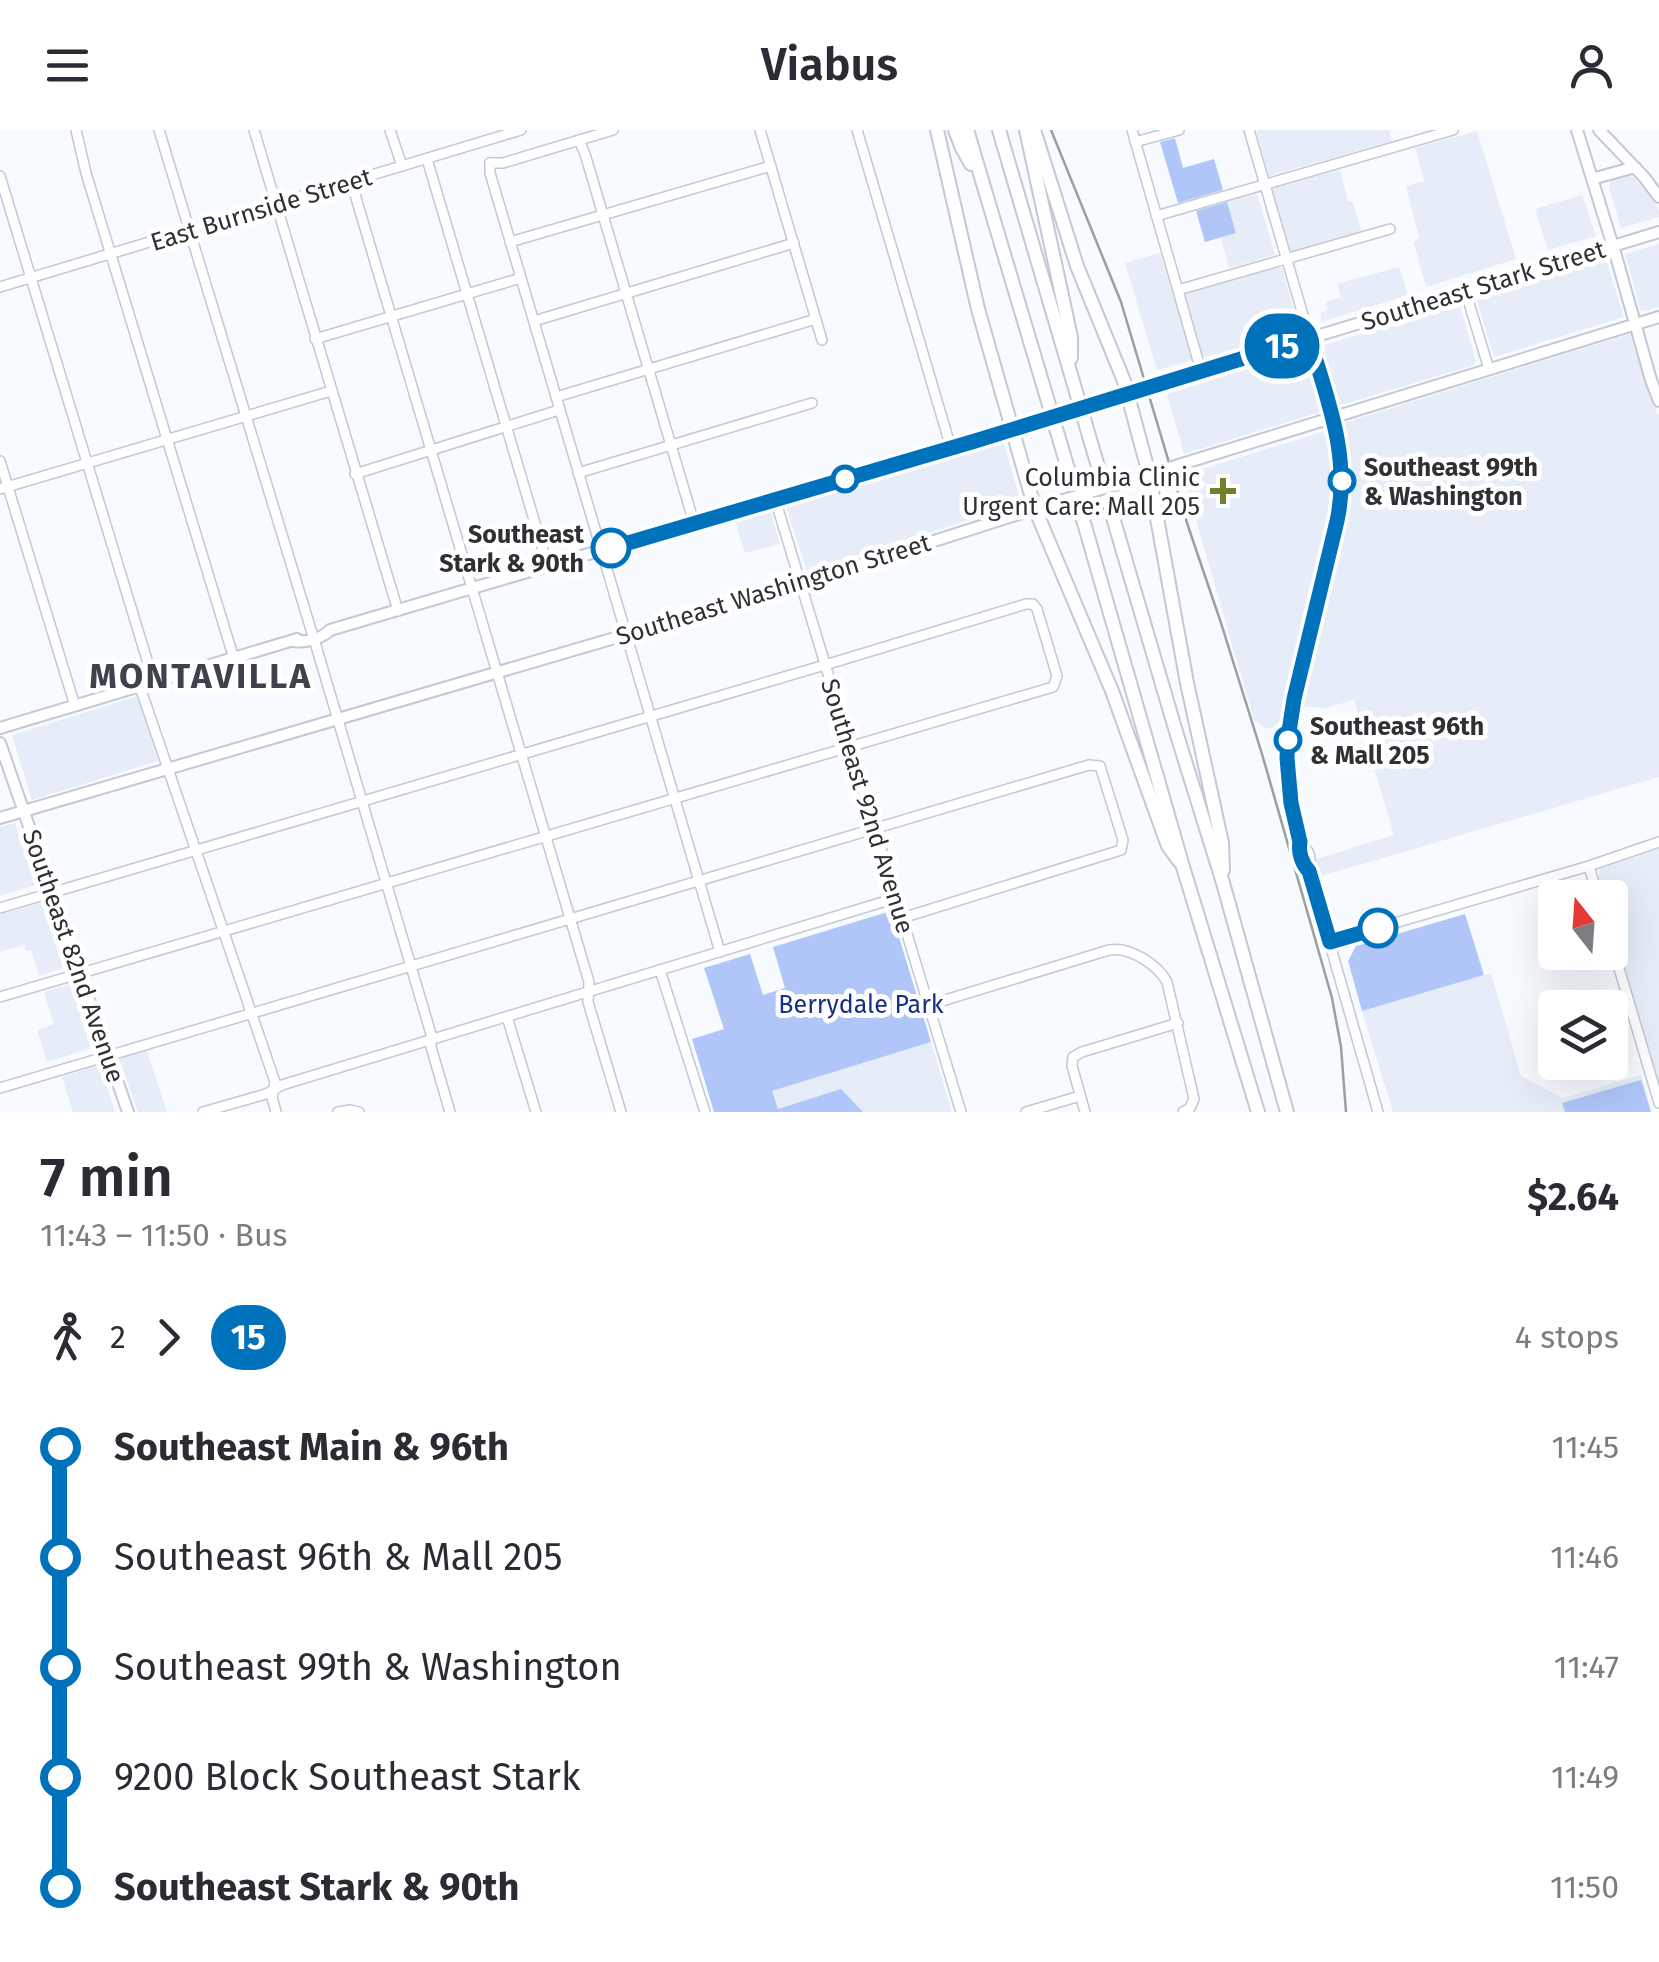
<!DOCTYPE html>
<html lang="en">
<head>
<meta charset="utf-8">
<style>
  body { margin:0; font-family:"Fira Sans",sans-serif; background:#f2f2f3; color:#2b2b33; height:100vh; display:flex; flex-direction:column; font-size:38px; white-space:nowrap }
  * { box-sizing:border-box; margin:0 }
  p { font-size:32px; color:#7c7c81 }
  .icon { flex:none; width:55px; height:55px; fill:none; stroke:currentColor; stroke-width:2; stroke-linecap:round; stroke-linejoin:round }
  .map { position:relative; height:982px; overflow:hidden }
  .side { display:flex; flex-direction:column; background:#fff; flex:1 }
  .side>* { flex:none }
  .badge { padding:0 20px; border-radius:32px; font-size:35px; line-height:65px }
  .needle { width:65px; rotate:343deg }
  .fabs { position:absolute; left:1538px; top:750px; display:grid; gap:20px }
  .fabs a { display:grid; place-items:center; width:90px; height:90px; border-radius:10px; background:#fff; box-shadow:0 10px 40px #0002; font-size:50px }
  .map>.badge { position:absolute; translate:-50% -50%; box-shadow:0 0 0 5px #fff }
  .legs { display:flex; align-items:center; gap:15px; height:110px; padding:0 40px; font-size:32px }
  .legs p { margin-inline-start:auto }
  .head { display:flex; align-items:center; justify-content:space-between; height:170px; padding:0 40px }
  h1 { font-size:55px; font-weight:600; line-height:75px }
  ul { padding:0 40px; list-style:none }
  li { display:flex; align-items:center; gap:35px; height:110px; font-size:38px }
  li i { display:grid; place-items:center; width:15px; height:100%; margin:0 12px; background:currentColor }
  li i::after { content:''; width:25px; height:25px; margin:-12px; border:8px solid; border-radius:50%; background:#fff }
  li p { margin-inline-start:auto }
  li:first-child i { background:linear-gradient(#0000 50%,currentColor 0) }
  li:last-child i { background:linear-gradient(currentColor 50%,#0000 0) }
  header { display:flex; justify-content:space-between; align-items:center; height:130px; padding:0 40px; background:#fff; font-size:45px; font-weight:600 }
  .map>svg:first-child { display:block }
  .built { fill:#e7edf8 }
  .green { fill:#b0c6f9 }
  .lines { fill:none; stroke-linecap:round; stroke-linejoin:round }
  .minor-casing { stroke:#c3c8d4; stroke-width:12 }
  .major-casing { stroke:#c3c8d4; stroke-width:14 }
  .highway-casing { stroke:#c3c8d4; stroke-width:16 }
  .minor { stroke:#fff; stroke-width:9 }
  .major { stroke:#fff; stroke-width:10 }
  .highway { stroke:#fff; stroke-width:12 }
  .tram { stroke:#9b9ea2; stroke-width:2.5 }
  .major-bridge-casing { stroke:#c3c8d4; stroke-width:14; stroke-linecap:butt }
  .major-bridge { stroke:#fff; stroke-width:10 }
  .line-1-casing { stroke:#fff; stroke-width:22 }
  .line-1 { stroke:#0072bc; stroke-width:15 }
  .stop-1-dot { fill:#fff; stroke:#0072bc; stroke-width:5 }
  .poi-dot { fill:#75802d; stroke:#fff; stroke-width:4 }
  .labels { text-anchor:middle; stroke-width:10; stroke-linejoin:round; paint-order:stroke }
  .street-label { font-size:25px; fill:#2e3034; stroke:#fff }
  .stop-label { font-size:25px; font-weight:bold; fill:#2e3034; stroke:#fff; text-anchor:start }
  .poi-label { font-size:25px; fill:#2e3034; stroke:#fff; text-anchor:end }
  .park-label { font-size:25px; fill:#173087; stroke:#fff }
  .district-label { font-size:35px; font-weight:bold; letter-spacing:2.5px; fill:#3e424c; stroke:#fff }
</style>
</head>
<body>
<header><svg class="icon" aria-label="menu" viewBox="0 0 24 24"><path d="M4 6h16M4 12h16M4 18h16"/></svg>Viabus<svg class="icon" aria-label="person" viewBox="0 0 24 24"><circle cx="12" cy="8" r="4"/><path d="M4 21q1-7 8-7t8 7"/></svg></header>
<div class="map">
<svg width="1659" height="982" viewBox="0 0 1659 982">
  <rect width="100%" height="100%" fill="#f7faff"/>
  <g class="built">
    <polygon points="1256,0 1389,0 1392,11 1269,46"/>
    <polygon points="1477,1 1516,129 1426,157 1414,113 1419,107 1406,56 1424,51 1415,18"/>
    <polygon points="1340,40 1348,71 1352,71 1362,102 1289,123 1272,57"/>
    <polygon points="1623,45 1630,45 1635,48 1653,70 1659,81 1659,87 1621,98 1609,57 1611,49"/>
    <polygon points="1257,64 1275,125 1229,138 1221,107 1236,102 1227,72"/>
    <polygon points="1582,65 1596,106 1548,120 1535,79"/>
    <polygon points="1659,114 1659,177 1641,182 1625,124"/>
    <polygon points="1160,123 1173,166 1265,139 1282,138 1299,199 1296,202 1157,240 1125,133"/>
    <polygon points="1603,129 1606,130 1624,187 1494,227 1476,168"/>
    <polygon points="1399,137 1408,165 1322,192 1320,183 1328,180 1325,172 1341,167 1337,154"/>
    <polygon points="1454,175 1460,175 1461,179 1476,232 1474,235 1338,276 1319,218 1321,216"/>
    <polygon points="1630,204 1649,265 1659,286 1659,647 1318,747 1313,730 1394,705 1354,570 1325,578 1299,576 1348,369 1349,340 1342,295 1347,292"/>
    <polygon points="1302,222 1305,223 1321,279 1320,282 1184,324 1167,264"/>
    <polygon points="1322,302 1328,307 1332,327 1333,359 1330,381 1280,592 1272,598 1265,598 1254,590 1183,345"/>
    <polygon points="1004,313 1021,374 807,441 785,374"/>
    <polygon points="770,380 780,414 745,423 735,390"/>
    <polygon points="138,566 158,631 32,670 12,605"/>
    <polygon points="15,693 35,755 0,766 0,697"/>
    <polygon points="1659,718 1659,954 1610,789 1610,768 1604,767 1598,747 1600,740 1603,738"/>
    <polygon points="43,772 63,838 39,846 31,820 26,821 24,815 0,822 0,785"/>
    <polygon points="1491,843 1521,946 1563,968 1641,945 1652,982 1393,982 1362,881"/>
    <polygon points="71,854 91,918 47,932 37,900 54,894 44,862"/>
    <polygon points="931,912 952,982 714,982 713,979"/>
    <polygon points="146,919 167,982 138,982 119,928"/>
    <polygon points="100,935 115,982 73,982 62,947"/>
  </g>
  <g class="green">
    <polygon points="1175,8 1183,38 1214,29 1223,60 1178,73 1160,12"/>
    <polygon points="1227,72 1236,103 1205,112 1196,81"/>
    <polygon points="891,781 931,912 772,961 778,979 841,959 863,982 714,982 692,909 724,899 704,838 750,824 763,865 785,858 773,817"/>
    <polygon points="1465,784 1484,845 1362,881 1348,831 1356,816"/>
    <polygon points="1641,950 1651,982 1565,982 1562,973"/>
  </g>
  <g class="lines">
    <defs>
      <g id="minor">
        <polyline points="76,0 86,43 234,529"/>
        <polyline points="159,0 312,503"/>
        <polyline points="254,0 398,481"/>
        <polyline points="390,0 402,36"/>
        <polyline points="760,0 822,210"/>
        <polyline points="857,0 951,318"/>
        <polyline points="1132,0 1201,241"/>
        <path d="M 1249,0 L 1336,298 L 1342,333 L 1341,372 L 1294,569 L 1288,608 L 1287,628 L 1291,673 L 1300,713 C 1298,723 1302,734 1309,741 L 1378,982"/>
        <polyline points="579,10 585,24 694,393"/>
        <polyline points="1135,12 1179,0"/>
        <polyline points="427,29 548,437"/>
        <polyline points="490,33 490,43 720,822"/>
        <polyline points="490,33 503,33 613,0"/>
        <polyline points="0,46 154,553"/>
        <polyline points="351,51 589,852 588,872 621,982"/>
        <polyline points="1156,86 1453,0"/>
        <polyline points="510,112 771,36"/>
        <polyline points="0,157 521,0"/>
        <polyline points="1178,160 1390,99"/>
        <polyline points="1465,160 1489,239"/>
        <polyline points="534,191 794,113"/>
        <polyline points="315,209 521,148"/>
        <polyline points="556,267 816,189"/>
        <polyline points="0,331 75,576"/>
        <polyline points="578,343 812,273"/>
        <polyline points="355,344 559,280"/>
        <polyline points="0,359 331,261"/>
        <polyline points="775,369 961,982"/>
        <polyline points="314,509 431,904 431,917 450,982"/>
        <polyline points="140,557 275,952 272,968 276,982"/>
        <path d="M 1300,713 C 1310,719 1312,730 1309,741"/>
        <polyline points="1589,736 1598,768"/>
        <polyline points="0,778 835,532 1026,474 1033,474 1037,479 1057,546 1053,557 0,867"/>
        <polyline points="1610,808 1659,973"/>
        <polyline points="1330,812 1589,736 1659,712"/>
        <polyline points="660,840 705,982"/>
        <path d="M 929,875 L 1109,820 C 1129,816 1157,834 1167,852 L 1194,969 L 1190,978 L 1183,982"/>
        <polyline points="507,887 536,982"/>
        <polyline points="0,958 1089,635 1100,636 1123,710 1121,720 902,788"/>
        <polyline points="203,982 266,964 282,955 896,768"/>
        <polyline points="338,982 350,980 359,982"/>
        <polyline points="1026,982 1080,966"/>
        <polyline points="1085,982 1072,936 1073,927 1082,922 1178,893"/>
      </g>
      <g id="major">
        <polyline points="1577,0 1616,126 1651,250 1659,271"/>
        <polyline points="1599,0 1644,47 1659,67"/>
        <polyline points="1592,49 1635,37"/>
        <polyline points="1159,254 1659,102"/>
        <polyline points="1185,333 1659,187"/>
        <path d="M 294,511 C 305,513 323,508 330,500 L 1027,295"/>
        <polyline points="0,598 297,509"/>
        <polyline points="0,613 128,982"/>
        <polyline points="0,688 809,451 1053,373"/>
      </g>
      <g id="highway">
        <polyline points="937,0 978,179 1035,379 1112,561 1168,716 1179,731"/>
        <polyline points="955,0 962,18 971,34"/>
        <polyline points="967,0 1080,379 1183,737 1258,982"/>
        <polyline points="999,0 1177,605 1223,753 1287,982"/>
        <polyline points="1026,0 1071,207 1071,228"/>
        <polyline points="1034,0 1077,136 1124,251 1149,344 1187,553 1222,713 1223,740"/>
      </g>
    </defs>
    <use href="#minor" class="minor-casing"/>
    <use href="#major" class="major-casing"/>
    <use href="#highway" class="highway-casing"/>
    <use href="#minor" class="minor"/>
    <use href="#major" class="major"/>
    <use href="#highway" class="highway"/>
    <polyline class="tram" points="1051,0 1121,172 1188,396 1221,493 1262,624 1332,868 1341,917 1346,982"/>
    <defs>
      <g id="major-bridge">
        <polyline points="1141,259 1159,254"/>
        <polyline points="1027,295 1109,271"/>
        <polyline points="1160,341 1185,333"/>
        <polyline points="1053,373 1132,350"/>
      </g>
    </defs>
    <use href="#major-bridge" class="major-bridge-casing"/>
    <use href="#major-bridge" class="major-bridge"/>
  </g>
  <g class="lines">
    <defs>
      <path id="line-1" d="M 611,418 L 975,311 L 1309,208 C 1327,268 1351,327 1337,391 L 1294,569 L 1288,608 L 1287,628 L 1291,673 L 1300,712 C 1298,722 1302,734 1309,741 L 1330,812 L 1378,798"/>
    </defs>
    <use href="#line-1" class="line-1-casing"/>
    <use href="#line-1" class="line-1"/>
  </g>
  <g class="stop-1-dot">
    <circle cx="845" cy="349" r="12"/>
    <circle cx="1342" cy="351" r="12"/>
    <circle cx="611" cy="418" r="18"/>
    <circle cx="1288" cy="610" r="12"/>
    <circle cx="1378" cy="798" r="18"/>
  </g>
  <path class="poi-dot" d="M1218 346h10v10h10v10h-10v10h-10v-10h-10v-10h10z"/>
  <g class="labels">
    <g class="street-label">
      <text transform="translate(261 79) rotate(-17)" y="9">East Burnside Street</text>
      <text transform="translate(1483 155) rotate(-17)" y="9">Southeast Stark Street</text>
      <text transform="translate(773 459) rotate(-17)" y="9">Southeast Washington Street</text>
      <text transform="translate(868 676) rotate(73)" y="9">Southeast 92nd Avenue</text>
      <text transform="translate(74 826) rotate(71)" y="9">Southeast 82nd Avenue</text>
    </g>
    <g class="stop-label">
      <text x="1364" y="346">Southeast 99th<tspan x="1364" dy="29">&amp; Washington</tspan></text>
      <text x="584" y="413" text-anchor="end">Southeast<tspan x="584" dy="29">Stark &amp; 90th</tspan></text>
      <text x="1310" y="605">Southeast 96th<tspan x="1310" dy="29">&amp; Mall 205</tspan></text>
    </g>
    <g class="poi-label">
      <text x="1200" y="356">Columbia Clinic<tspan x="1200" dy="29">Urgent Care: Mall 205</tspan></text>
    </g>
    <g class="park-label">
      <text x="861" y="883">Berrydale Park</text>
    </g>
    <g class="district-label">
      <text x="201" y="558">MONTAVILLA</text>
    </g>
  </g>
</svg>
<div class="fabs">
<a><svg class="needle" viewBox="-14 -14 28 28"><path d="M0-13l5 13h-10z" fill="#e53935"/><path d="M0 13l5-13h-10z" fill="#7c7c81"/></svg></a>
<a><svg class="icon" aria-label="layers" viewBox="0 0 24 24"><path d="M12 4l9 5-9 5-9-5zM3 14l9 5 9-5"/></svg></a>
</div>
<b class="badge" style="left:1282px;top:216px;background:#0072bc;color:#fff">15</b>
</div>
<section class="side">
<div class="head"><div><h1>7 min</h1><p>11:43 – 11:50 · Bus</p></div><b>$2.64</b></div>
<div class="legs"><svg class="icon" aria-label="walk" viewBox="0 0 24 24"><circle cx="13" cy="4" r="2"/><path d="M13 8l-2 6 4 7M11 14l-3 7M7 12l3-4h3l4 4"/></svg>2<svg class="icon" aria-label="forward" viewBox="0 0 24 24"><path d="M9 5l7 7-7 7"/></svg><b class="badge" style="background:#0072bc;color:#fff">15</b><p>4 stops</p></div>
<ul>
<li><i style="color:#0072bc"></i><b>Southeast Main &amp; 96th</b><p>11:45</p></li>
<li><i style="color:#0072bc"></i><span>Southeast 96th &amp; Mall 205</span><p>11:46</p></li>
<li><i style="color:#0072bc"></i><span>Southeast 99th &amp; Washington</span><p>11:47</p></li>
<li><i style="color:#0072bc"></i><span>9200 Block Southeast Stark</span><p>11:49</p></li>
<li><i style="color:#0072bc"></i><b>Southeast Stark &amp; 90th</b><p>11:50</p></li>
</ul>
</section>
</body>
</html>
